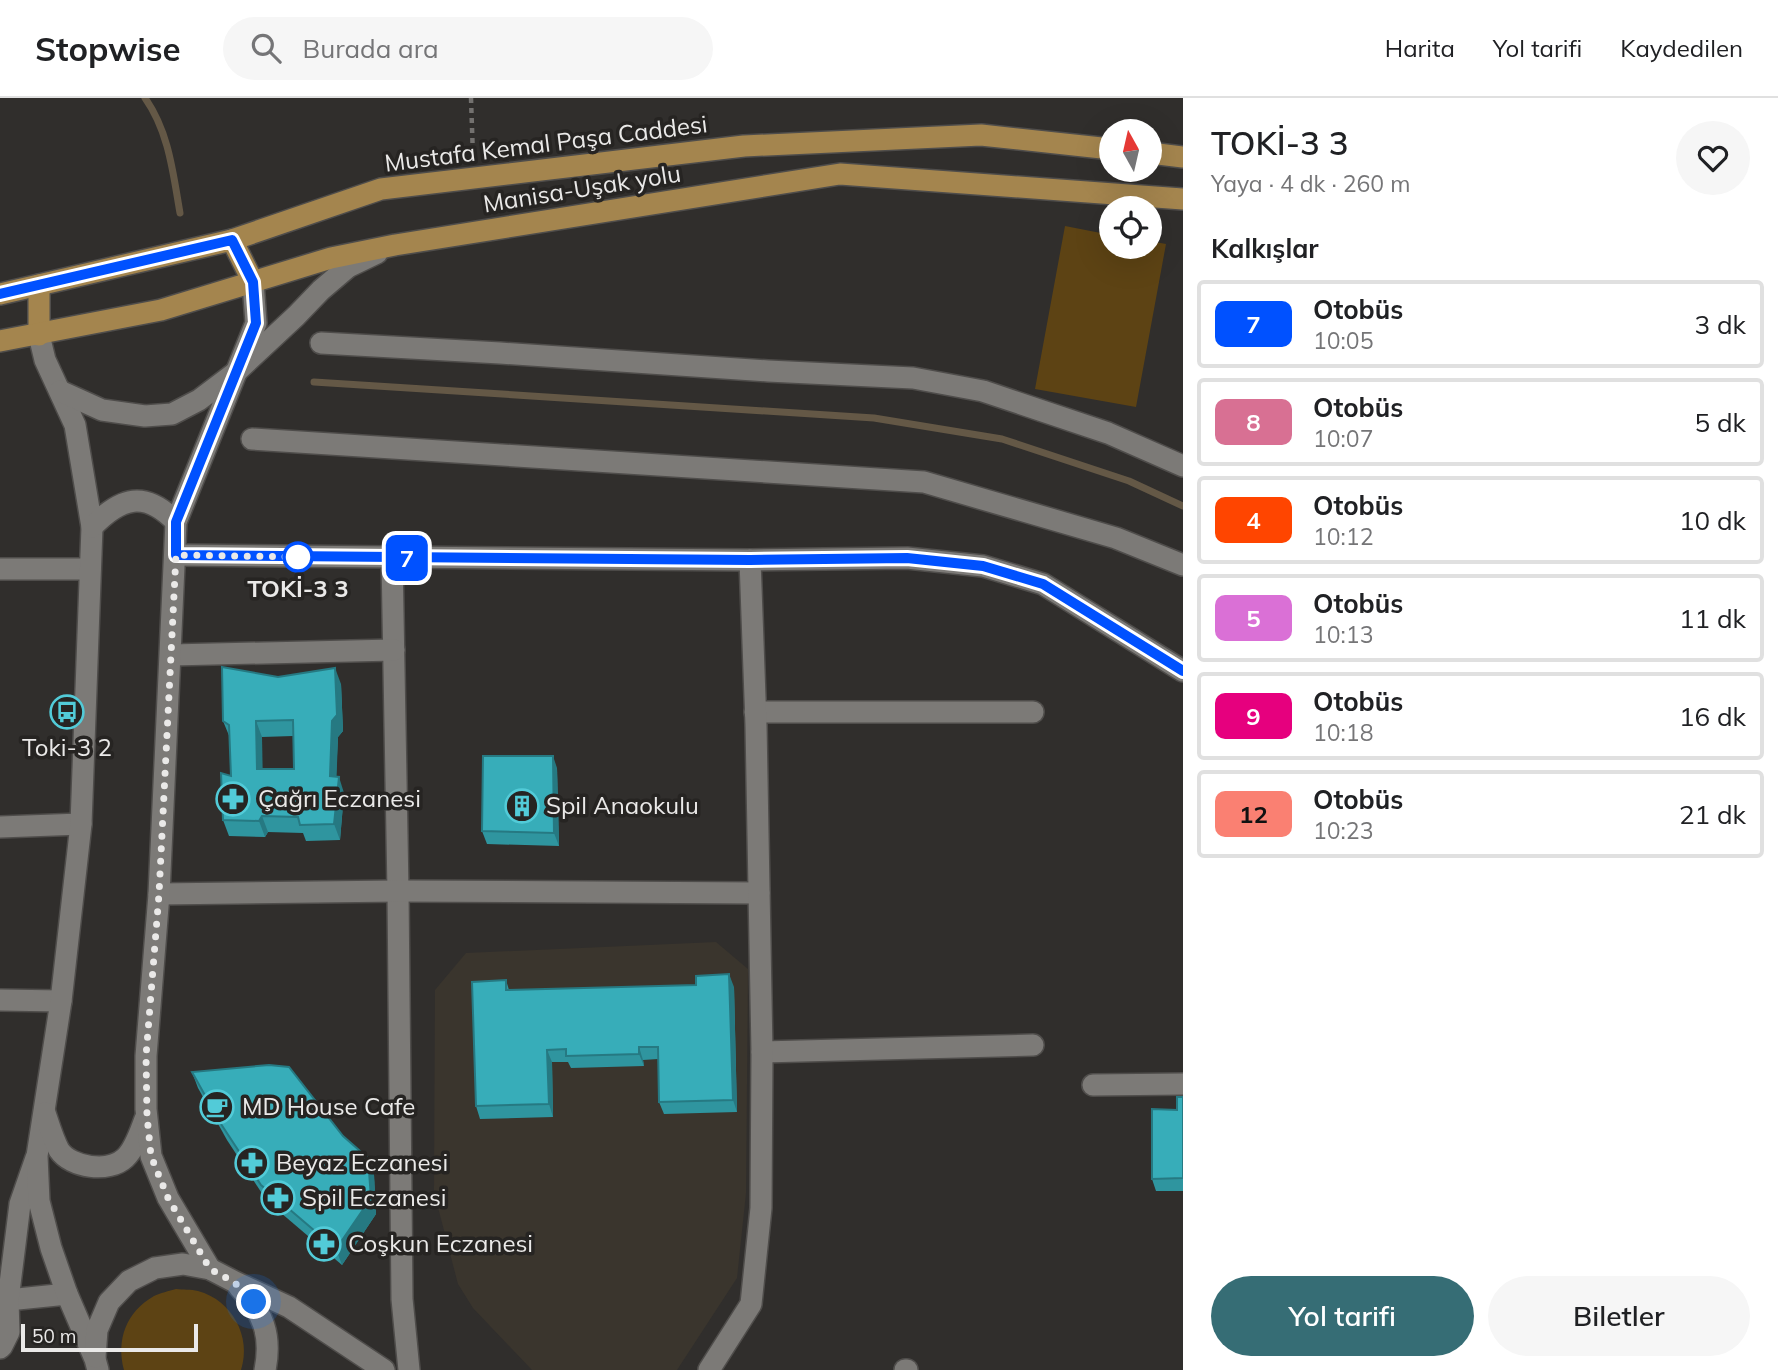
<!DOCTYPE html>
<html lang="tr">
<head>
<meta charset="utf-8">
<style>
  body { margin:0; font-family:Mulish,sans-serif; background:#f6f6f6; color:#202124; height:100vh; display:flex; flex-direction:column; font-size:26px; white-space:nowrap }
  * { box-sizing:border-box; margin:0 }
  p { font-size:23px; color:#757577 }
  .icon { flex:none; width:38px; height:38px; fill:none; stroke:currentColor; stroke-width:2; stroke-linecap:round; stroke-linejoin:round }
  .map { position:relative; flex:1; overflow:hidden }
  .panel { display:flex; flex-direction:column; background:#fff; width:595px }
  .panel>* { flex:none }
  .badge { padding:0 14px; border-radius:10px; font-size:24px; line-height:46px }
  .needle { width:46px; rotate:352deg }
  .buttons { position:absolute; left:1099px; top:21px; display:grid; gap:14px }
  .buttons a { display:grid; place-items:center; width:63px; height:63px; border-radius:50%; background:#fff; box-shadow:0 7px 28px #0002; font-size:35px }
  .scale { position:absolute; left:21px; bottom:18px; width:177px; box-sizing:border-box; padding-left:7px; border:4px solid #eae9e8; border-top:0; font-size:19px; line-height:24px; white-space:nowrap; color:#eae9e8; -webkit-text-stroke:5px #262422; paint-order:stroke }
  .you { position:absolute; width:35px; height:35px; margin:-18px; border:5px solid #fff; border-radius:50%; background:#1a73e8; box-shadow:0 0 0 10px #1a73e833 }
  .map>.badge { position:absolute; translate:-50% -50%; box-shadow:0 0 0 4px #fff }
  h2 { padding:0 28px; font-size:26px; line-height:63px }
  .round { display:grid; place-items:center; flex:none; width:74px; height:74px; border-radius:37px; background:#f6f6f6 }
  .head { display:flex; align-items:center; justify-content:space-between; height:119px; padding:0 28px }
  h1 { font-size:33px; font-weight:600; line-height:52px }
  .primary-button { display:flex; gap:14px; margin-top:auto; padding:14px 28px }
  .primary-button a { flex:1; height:80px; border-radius:42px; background:#366d75; color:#fff; font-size:28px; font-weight:600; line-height:80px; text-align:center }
  .primary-button a+a { background:#f6f6f6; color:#202124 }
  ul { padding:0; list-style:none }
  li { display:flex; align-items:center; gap:21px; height:88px; margin:0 14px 10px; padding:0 14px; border:4px solid #e0e0e0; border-radius:7px }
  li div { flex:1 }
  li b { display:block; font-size:26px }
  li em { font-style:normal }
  li .badge { min-width:77px; font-weight:700; text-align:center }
  header { display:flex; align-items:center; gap:42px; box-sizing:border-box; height:98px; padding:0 35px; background:#fff; border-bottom:2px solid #e0e0e0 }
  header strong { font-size:33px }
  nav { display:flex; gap:38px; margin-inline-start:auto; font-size:24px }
  .search { width:490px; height:63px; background:#f6f6f6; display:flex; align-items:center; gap:18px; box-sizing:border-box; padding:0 24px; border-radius:38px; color:#757577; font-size:26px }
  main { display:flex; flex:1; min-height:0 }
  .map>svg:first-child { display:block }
  .built { fill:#3a352d }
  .green { fill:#5d4314 }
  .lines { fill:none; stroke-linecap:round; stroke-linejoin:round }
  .stream { stroke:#645846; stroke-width:7 }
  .minor-casing { stroke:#4f4d4b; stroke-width:24 }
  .tertiary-casing { stroke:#4f4d4b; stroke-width:24 }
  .primary-casing { stroke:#4f4d4b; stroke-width:24 }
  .path { stroke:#73716f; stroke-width:4.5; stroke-dasharray:5 5; stroke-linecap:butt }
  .minor { stroke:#7c7a77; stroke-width:21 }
  .tertiary { stroke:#7c7a77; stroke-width:21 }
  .primary { stroke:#a4854e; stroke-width:21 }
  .wall { fill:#2f959f; fill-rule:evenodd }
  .shaded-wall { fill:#267982 }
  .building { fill:#37adb9; stroke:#267982; stroke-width:2; fill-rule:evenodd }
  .line-casing { stroke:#fff; stroke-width:16 }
  .line { stroke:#0051ff; stroke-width:10 }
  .walk { stroke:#eae9e8; stroke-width:7; stroke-dasharray:0 12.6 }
  .stop-dot { fill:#fff; stroke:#0051ff; stroke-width:3.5 }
  .labels { text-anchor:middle; stroke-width:7; stroke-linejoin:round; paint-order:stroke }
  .street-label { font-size:24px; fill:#eae9e8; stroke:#262422 }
  .stop-label { font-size:24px; font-weight:bold; fill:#eae9e8; stroke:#262422 }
  .poi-label { font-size:24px; fill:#eae9e8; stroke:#262422; text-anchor:start }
</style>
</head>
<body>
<header>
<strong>Stopwise</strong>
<div class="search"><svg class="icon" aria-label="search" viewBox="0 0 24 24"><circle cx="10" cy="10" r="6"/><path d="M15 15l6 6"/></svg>Burada ara</div>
<nav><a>Harita</a><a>Yol tarifi</a><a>Kaydedilen</a></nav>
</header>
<main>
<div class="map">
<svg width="1183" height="1272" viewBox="0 0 1183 1272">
  <rect width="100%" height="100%" fill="#302e2c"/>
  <polygon class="built" points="716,844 748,871 746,1095 737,1180 677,1272 532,1272 473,1210 458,1186 434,1094 435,892 466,855"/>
  <g class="green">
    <polygon points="1065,128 1111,137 1111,149 1150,149 1150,143 1166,146 1136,309 1035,291"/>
    <path d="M 176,1191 C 183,1192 191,1191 198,1193 C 232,1202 252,1239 241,1272 L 124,1272 C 116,1242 126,1214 154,1198 C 160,1195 169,1193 176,1191 Z"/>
  </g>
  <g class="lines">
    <g class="stream">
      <path d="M 145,0 C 169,34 173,75 180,115"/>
      <polyline points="314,284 874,320 1002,341 1129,383 1183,408"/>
    </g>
    <defs>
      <g id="minor">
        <polyline points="321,245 500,255 768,273 913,280 983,293 1108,335 1183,368"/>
        <polyline points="252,341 924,384 1116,440 1183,467"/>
        <polyline points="176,457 750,462 907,460 983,468 1043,486 1183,573"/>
        <polyline points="392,460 398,793 402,1201 409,1272"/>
        <polyline points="0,471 90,471"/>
        <polyline points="171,557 394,552"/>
        <polyline points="755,614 1033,614"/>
        <polyline points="0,729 81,726"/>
        <polyline points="159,796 398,793 759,795"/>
        <polyline points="0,902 61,903"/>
        <polyline points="762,954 1033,947"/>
        <polyline points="1093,987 1183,986"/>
        <polyline points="8,1202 67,1196"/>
        <polyline points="0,1250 2,1248 9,1234 8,1202 20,1106 36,1060"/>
        <polyline points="709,1272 751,1206 761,1110 762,954 756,627 750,462"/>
        <polyline points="905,1272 907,1272"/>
      </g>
      <g id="tertiary">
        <polyline points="39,237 45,262 75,327 92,429 81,726 61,903 37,1058 39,1103 51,1150 67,1196 95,1261 98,1272"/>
        <polyline points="60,293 102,312 145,318 172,316 199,302 236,274 296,218 321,192 348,169 377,155"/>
        <path d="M 92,429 C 121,399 145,392 176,424"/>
        <path d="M 45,1015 C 49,1027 53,1041 59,1052 C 71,1070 109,1075 125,1060 C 135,1051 140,1034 145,1021"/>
        <polyline points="210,1171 168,1100 151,1058 146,1011 146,958 159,796 176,424 256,225 253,184"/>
        <path d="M 239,1189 C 263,1214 272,1237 265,1272"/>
        <polyline points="95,1259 97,1232 109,1204 129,1183 155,1170 183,1166 210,1171 235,1184 289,1209 384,1272"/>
      </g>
      <g id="primary">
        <polyline points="1150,55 1183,59"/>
        <polyline points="232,142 253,184"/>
        <polyline points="39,187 39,237"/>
        <polyline points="0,196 232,142 381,91 744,48 981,37 1111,51"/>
        <polyline points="0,243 161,212 331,160 395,147 840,76 1183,101"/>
      </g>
    </defs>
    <use href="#minor" class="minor-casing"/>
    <use href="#tertiary" class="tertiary-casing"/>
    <use href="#primary" class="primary-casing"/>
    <polyline class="path" points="471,0 473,59"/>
    <use href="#minor" class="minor"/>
    <use href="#tertiary" class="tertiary"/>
    <use href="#primary" class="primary"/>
  </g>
  <g class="wall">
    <path d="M 278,579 L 341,586 L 343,633 L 338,639 L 336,678 L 344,695 L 340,742 L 306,743 L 303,735 L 268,734 L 265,739 L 229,738 L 223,722 L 231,678 L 230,640 L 223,623 ZM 293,638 L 294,671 L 262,671 L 262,639 Z"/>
    <polygon points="557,670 559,748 487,746 482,733"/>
    <polygon points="506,882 509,892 734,889 737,1014 664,1016 659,1004 658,961 643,962 644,968 571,970 568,964 552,964 553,1019 480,1021 476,1008"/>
    <polygon points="192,974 374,1077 376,1116 342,1167 267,1103 227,1042 198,990"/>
    <polygon points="1183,999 1183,1093 1156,1093 1152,1081 1177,1012"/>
  </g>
  <g class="shaded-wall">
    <polygon points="335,570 341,586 343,633 338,639 336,694 330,678"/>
    <polygon points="256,623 262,639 263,688 257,671"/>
    <polygon points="553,658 557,670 559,748 554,735"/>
    <polygon points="339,679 344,695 340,742 334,726"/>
    <polygon points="262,718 268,734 265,739 259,723"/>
    <polygon points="729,876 734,889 737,1014 733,1002"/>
    <polygon points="639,949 643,962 644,968 639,956"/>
    <polygon points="547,952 552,964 553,1019 549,1006"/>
    <polygon points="368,1060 374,1077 376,1116 342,1167 336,1151"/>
  </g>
  <g class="building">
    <path d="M 222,569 L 278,579 L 335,570 L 337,617 L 332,623 L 330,678 L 339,679 L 334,726 L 300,727 L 298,719 L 262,718 L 259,723 L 223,722 L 221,675 L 231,678 L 229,627 L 223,623 ZM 293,622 L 294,671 L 257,671 L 256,623 Z"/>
    <polygon points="483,658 553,658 554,735 482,733"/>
    <polygon points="729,876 733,1002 659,1004 658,949 639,949 639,956 566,958 566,951 547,952 549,1006 476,1008 472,884 506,882 506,892 696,887 696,878"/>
    <polygon points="269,967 289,969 343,1038 368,1060 371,1100 336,1151 261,1087 221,1026 192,974"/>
    <polygon points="1177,999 1183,999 1183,1080 1152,1081 1152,1011 1177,1012"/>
  </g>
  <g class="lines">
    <defs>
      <polyline id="line" points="0,196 232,142 253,184 256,225 176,424 176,457 750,462 907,460 983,468 1043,486 1183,573"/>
    </defs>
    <use href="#line" class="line-casing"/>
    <use href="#line" class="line"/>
    <polyline class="walk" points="254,1204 234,1184 210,1171 168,1100 151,1058 147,1018 146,958 159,796 176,457 298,459"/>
  </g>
  <defs>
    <symbol id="bus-ring" viewBox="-11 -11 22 22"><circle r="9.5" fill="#262422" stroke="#52cbd8" stroke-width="1.5"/><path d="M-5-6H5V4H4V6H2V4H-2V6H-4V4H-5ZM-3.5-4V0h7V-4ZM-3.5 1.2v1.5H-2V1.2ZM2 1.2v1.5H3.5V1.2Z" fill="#52cbd8"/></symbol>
    <symbol id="pharmacy-ring" viewBox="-11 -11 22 22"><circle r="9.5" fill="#262422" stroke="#52cbd8" stroke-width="1.5"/><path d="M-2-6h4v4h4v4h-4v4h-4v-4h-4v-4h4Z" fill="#52cbd8"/></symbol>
    <symbol id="building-ring" viewBox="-11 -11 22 22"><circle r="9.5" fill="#262422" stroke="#52cbd8" stroke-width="1.5"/><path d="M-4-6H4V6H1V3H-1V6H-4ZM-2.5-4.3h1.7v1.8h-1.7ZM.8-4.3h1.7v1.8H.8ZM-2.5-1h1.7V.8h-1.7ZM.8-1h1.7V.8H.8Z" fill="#52cbd8"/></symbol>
    <symbol id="cafe-ring" viewBox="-11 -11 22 22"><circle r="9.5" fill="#262422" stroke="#52cbd8" stroke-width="1.5"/><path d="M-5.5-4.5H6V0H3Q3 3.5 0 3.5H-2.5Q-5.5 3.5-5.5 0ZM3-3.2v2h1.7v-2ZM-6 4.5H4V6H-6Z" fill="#52cbd8"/></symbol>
  </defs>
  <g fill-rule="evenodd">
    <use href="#bus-ring" x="48" y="595" width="38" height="38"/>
    <use href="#pharmacy-ring" x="214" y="682" width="38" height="38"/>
    <use href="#building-ring" x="503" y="689" width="38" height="38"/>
    <use href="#cafe-ring" x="198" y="990" width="38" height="38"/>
    <use href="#pharmacy-ring" x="233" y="1046" width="38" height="38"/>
    <use href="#pharmacy-ring" x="259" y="1081" width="38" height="38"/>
    <use href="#pharmacy-ring" x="305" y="1127" width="38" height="38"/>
  </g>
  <circle class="stop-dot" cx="298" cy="459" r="14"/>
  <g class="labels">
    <g class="street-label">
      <text transform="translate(546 46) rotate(-7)" y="8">Mustafa Kemal Paşa Caddesi</text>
      <text transform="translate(582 91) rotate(-9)" y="8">Manisa-Uşak yolu</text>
    </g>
    <g class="stop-label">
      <text x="298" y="499">TOKİ-3 3</text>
    </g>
    <g class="poi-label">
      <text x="67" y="658" text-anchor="middle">Toki-3 2</text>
      <text x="258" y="709">Çağrı Eczanesi</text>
      <text x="546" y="716">Spil Anaokulu</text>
      <text x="242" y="1017">MD House Cafe</text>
      <text x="276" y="1073">Beyaz Eczanesi</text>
      <text x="302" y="1108">Spil Eczanesi</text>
      <text x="348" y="1154">Coşkun Eczanesi</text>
    </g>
  </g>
</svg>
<div class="buttons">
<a><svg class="needle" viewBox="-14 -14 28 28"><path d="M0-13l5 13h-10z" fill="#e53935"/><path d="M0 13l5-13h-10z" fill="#757577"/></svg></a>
<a><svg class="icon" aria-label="locate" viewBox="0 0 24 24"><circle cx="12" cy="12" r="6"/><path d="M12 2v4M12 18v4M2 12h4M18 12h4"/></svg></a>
</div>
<div class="scale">50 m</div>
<div class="you" style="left:254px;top:1204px"></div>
<b class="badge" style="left:407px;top:460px;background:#0051ff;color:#fff">7</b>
</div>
<section class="panel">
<div class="head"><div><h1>TOKİ-3 3</h1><p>Yaya · 4 dk · 260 m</p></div><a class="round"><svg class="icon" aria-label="heart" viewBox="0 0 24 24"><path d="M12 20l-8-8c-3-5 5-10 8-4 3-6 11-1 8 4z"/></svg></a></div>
<h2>Kalkışlar</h2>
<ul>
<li><span class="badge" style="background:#0051ff;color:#fff">7</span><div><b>Otobüs</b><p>10:05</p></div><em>3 dk</em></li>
<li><span class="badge" style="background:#d87093;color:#fff">8</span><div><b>Otobüs</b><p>10:07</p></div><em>5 dk</em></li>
<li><span class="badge" style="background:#ff4500;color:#fff">4</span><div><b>Otobüs</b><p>10:12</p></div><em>10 dk</em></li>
<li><span class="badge" style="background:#da70d6;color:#fff">5</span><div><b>Otobüs</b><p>10:13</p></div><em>11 dk</em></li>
<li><span class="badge" style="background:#e6007e;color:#fff">9</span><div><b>Otobüs</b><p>10:18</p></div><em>16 dk</em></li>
<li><span class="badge" style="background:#fa8072;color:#111">12</span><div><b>Otobüs</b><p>10:23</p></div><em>21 dk</em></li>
</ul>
<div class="primary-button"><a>Yol tarifi</a><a>Biletler</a></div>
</section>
</main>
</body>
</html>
